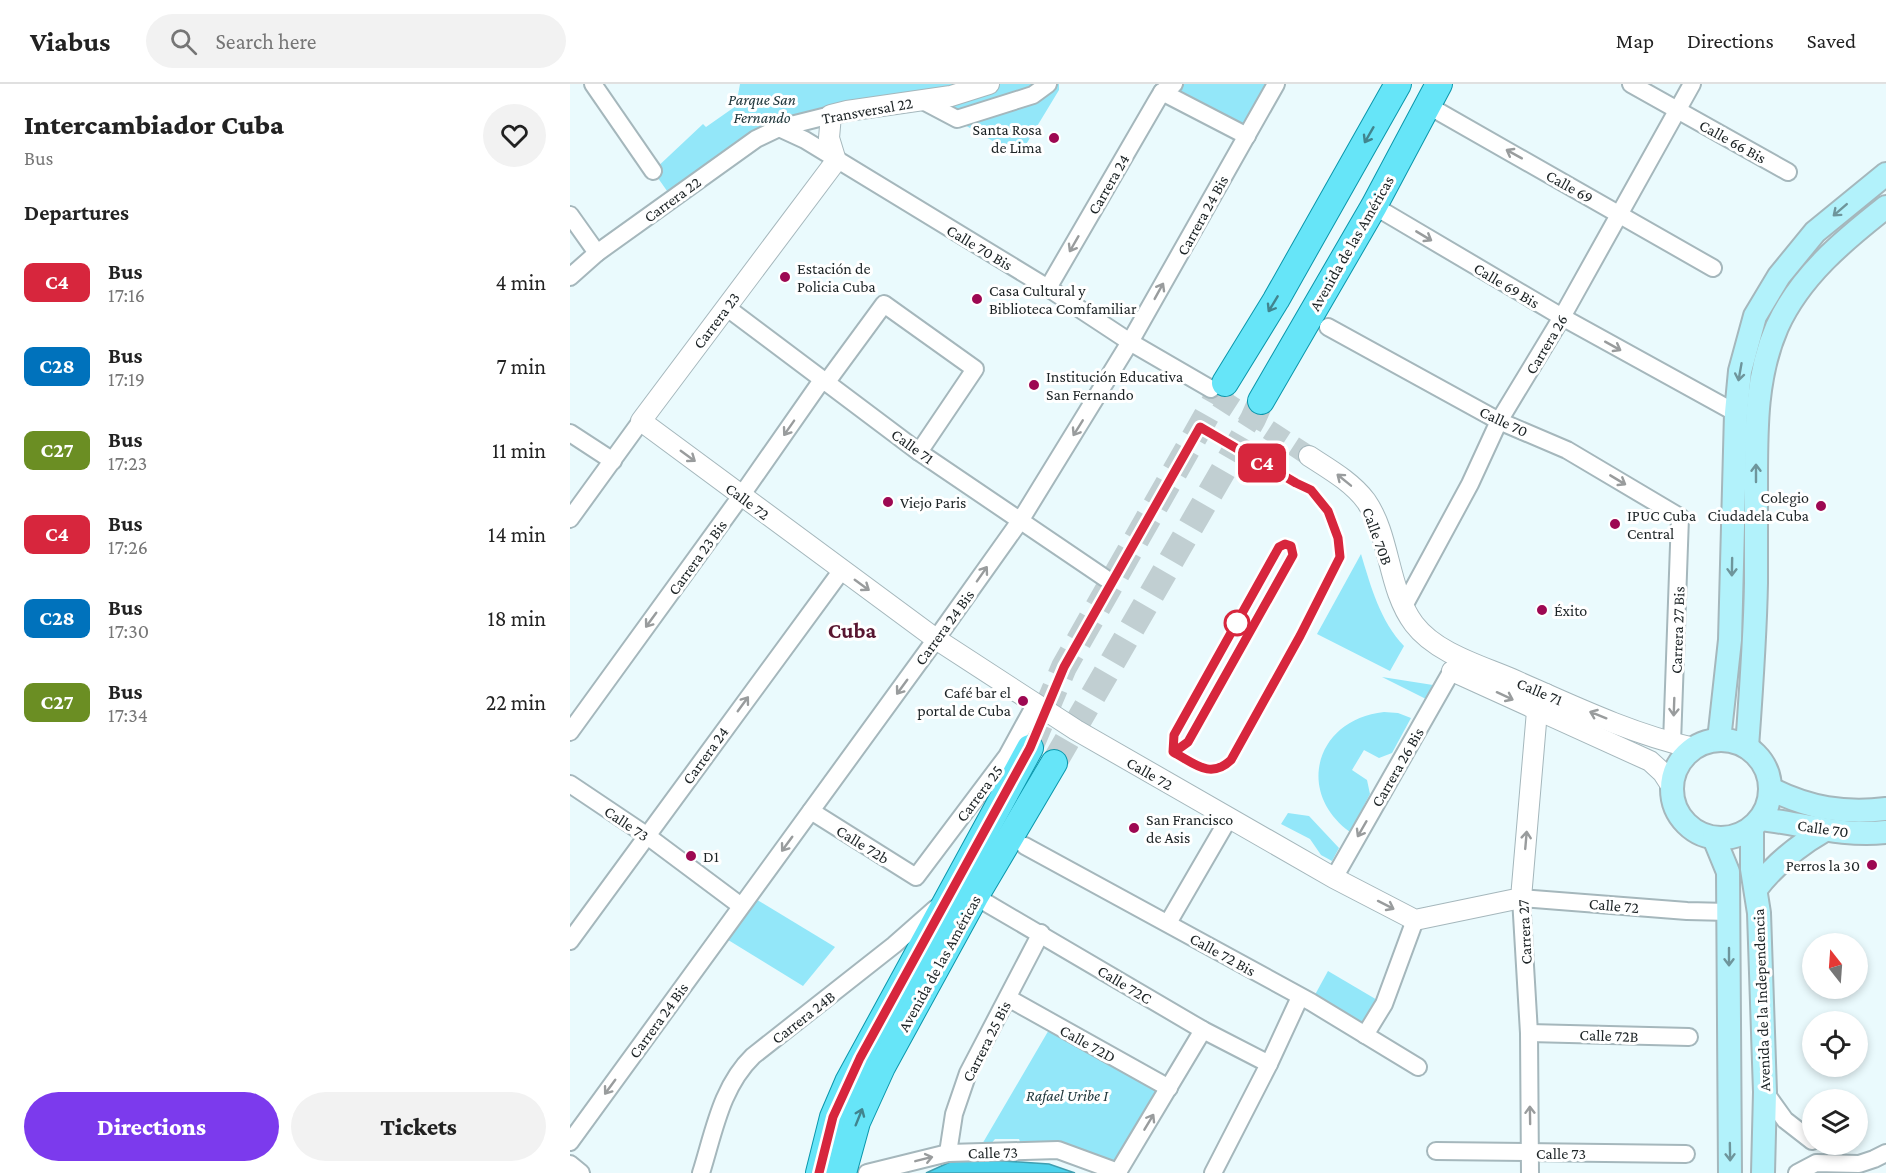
<!DOCTYPE html>
<html lang="en">
<head>
<meta charset="utf-8">
<style>
  body { margin:0; font-family:"Crimson Pro",serif; background:#f2f2f2; color:#222; height:100vh; display:flex; flex-direction:column; font-size:22px; white-space:nowrap }
  * { box-sizing:border-box; margin:0 }
  p { font-size:20px; color:#767676 }
  .icon { flex:none; width:33px; height:33px; fill:none; stroke:currentColor; stroke-width:2; stroke-linecap:round; stroke-linejoin:round }
  .map { position:relative; flex:1; overflow:hidden }
  .details { display:flex; flex-direction:column; background:#fff; width:570px }
  .details>* { flex:none }
  .badge { padding:0 12px; border-radius:9px; font-size:21px; line-height:39px }
  .needle { width:39px; rotate:343deg }
  .tools { position:absolute; left:1232px; top:849px; display:grid; gap:12px }
  .tools a { display:grid; place-items:center; width:66px; height:66px; border-radius:50%; background:#fff; box-shadow:0 3px 9px #0003; font-size:30px }
  .map>.badge { position:absolute; translate:-50% -50%; box-shadow:0 0 0 3px #fff }
  h2 { padding:0 24px; font-size:22px; line-height:54px }
  .round { display:grid; place-items:center; flex:none; width:63px; height:63px; border-radius:32px; background:#f2f2f2 }
  .headline { display:flex; align-items:center; justify-content:space-between; height:102px; padding:0 24px }
  h1 { font-size:28px; font-weight:800; line-height:45px }
  .button { display:flex; gap:12px; margin-top:auto; padding:12px 24px }
  .button a { flex:1; height:69px; border-radius:36px; background:#7c3aed; color:#fff; font-size:24px; font-weight:800; line-height:69px; text-align:center }
  .button a+a { background:#f2f2f2; color:#222 }
  ul { padding:0; list-style:none }
  li { display:flex; align-items:center; gap:18px; height:84px; padding:0 24px }
  li div { flex:1 }
  li b { display:block; font-size:22px }
  li em { font-style:normal }
  li .badge { min-width:66px; font-weight:700; text-align:center }
  header { display:flex; align-items:center; gap:36px; box-sizing:border-box; height:84px; padding:0 30px; background:#fff; border-bottom:2px solid #e0e0e0 }
  header strong { font-size:28px }
  nav { display:flex; gap:33px; margin-inline-start:auto; font-size:21px }
  .search { width:420px; height:54px; background:#f2f2f2; display:flex; align-items:center; gap:15px; box-sizing:border-box; padding:0 21px; border-radius:33px; color:#767676; font-size:22px }
  main { display:flex; flex:1; min-height:0 }
  .map>svg:first-child { display:block }
  .green { fill:#93e7f9 }
  .water { fill:#4cd2ec; stroke:#3e9eb0; stroke-width:1.5 }
  .lines { fill:none; stroke-linecap:round; stroke-linejoin:round }
  .tertiary-tunnel { stroke:#c1cfd2; stroke-width:20; stroke-dasharray:20 10; stroke-linecap:butt }
  .primary-tunnel { stroke:#c1cfd2; stroke-width:26; stroke-dasharray:26 13; stroke-linecap:butt }
  .minor-casing { stroke:#a5b7bc; stroke-width:20 }
  .tertiary-casing { stroke:#a5b7bc; stroke-width:22 }
  .secondary-casing { stroke:#a5b7bc; stroke-width:26 }
  .primary-casing { stroke:#0a96ab; stroke-width:28 }
  .minor { stroke:#fff; stroke-width:16 }
  .tertiary { stroke:#fff; stroke-width:20 }
  .secondary { stroke:#b2f2fb; stroke-width:22 }
  .primary { stroke:#66e5f8; stroke-width:26 }
  .oneway { stroke:#41848e }
  .oneway2 { stroke:#999c9d }
  .oneway3 { stroke:#6e959b }
  .line-casing { stroke:#fff; stroke-width:14 }
  .line { stroke:#d7263d; stroke-width:9 }
  .poi-dot { fill:#9d0852; stroke:#fff; stroke-width:2 }
  .stop-dot { fill:#fff; stroke:#d7263d; stroke-width:3 }
  .labels { text-anchor:middle; stroke-width:6; stroke-linejoin:round; paint-order:stroke }
  .park-label { font-size:16px; font-style:italic; fill:#20373c; stroke:#fff }
  .street-label { font-size:16px; fill:#1c2325; stroke:#fff }
  .poi-label { font-size:16px; fill:#1c2325; stroke:#fff; text-anchor:start }
  .district-label { font-size:22px; font-weight:bold; fill:#581630; stroke:#fff }
</style>
</head>
<body>
<header>
<strong>Viabus</strong>
<div class="search"><svg class="icon" aria-label="search" viewBox="0 0 24 24"><circle cx="10" cy="10" r="6"/><path d="M15 15l6 6"/></svg>Search here</div>
<nav><a>Map</a><a>Directions</a><a>Saved</a></nav>
</header>
<main>
<section class="details">
<div class="headline"><div><h1>Intercambiador Cuba</h1><p>Bus</p></div><a class="round"><svg class="icon" aria-label="heart" viewBox="0 0 24 24"><path d="M12 20l-8-8c-3-5 5-10 8-4 3-6 11-1 8 4z"/></svg></a></div>
<h2>Departures</h2>
<ul>
<li><span class="badge" style="background:#d7263d;color:#fff">C4</span><div><b>Bus</b><p>17:16</p></div><em>4 min</em></li>
<li><span class="badge" style="background:#0072bc;color:#fff">C28</span><div><b>Bus</b><p>17:19</p></div><em>7 min</em></li>
<li><span class="badge" style="background:#6b8e23;color:#fff">C27</span><div><b>Bus</b><p>17:23</p></div><em>11 min</em></li>
<li><span class="badge" style="background:#d7263d;color:#fff">C4</span><div><b>Bus</b><p>17:26</p></div><em>14 min</em></li>
<li><span class="badge" style="background:#0072bc;color:#fff">C28</span><div><b>Bus</b><p>17:30</p></div><em>18 min</em></li>
<li><span class="badge" style="background:#6b8e23;color:#fff">C27</span><div><b>Bus</b><p>17:34</p></div><em>22 min</em></li>
</ul>
<div class="button"><a>Directions</a><a>Tickets</a></div>
</section>
<div class="map">
<svg width="1316" height="1089" viewBox="0 0 1316 1089">
  <rect width="100%" height="100%" fill="#eafafd"/>
  <g class="green">
    <polygon points="170,0 489,0 489,6 449,72 351,16 209,44 102,114 83,87 133,40 136,43 166,22"/>
    <polygon points="604,0 706,0 677,52 592,8"/>
    <path d="M 791,470 C 801,503 810,537 834,562 L 820,587 L 747,550 Z"/>
    <polygon points="812,593 863,601 856,615"/>
    <path d="M 814,628 L 828,629 L 841,634 L 822,669 L 809,674 L 794,666 L 782,686 L 797,696 L 800,710 L 780,748 C 724,707 747,635 814,628 Z"/>
    <polygon points="718,729 739,732 769,764 762,777 751,771 740,755 711,740"/>
    <polygon points="179,811 265,863 233,902 150,851"/>
    <polygon points="758,887 814,920 795,951 741,918"/>
    <polygon points="480,944 590,1006 549,1076 540,1079 451,1060 449,1055 425,1055 420,1061 411,1062"/>
  </g>
  <polygon class="water" points="406,1075 479,1080 505,1089 356,1089 380,1078"/>
  <g class="lines">
    <polyline class="tertiary-tunnel" points="648,313 739,372"/>
    <g class="primary-tunnel">
      <polyline points="460,664 494,583 655,299"/>
      <polyline points="484,679 683,335 691,317"/>
    </g>
    <defs>
      <g id="minor">
        <polyline points="23,0 83,87"/>
        <polyline points="1061,0 1218,88"/>
        <polyline points="592,8 677,52"/>
        <polyline points="351,16 387,35 463,11 478,0"/>
        <polyline points="857,21 1143,184"/>
        <polyline points="209,44 235,56 478,204 560,258 641,305"/>
        <polyline points="804,122 992,233 1166,329"/>
        <polyline points="0,131 27,169"/>
        <polyline points="0,193 27,169 186,55 209,44 261,31"/>
        <polyline points="478,204 586,18 592,8 604,0"/>
        <polyline points="156,223 349,368 535,494"/>
        <polyline points="758,243 929,337 997,366 1110,433 1102,659"/>
        <polyline points="256,299 314,220 405,285 349,368"/>
        <polyline points="0,349 43,377"/>
        <polyline points="0,435 71,337"/>
        <polyline points="834,522 900,400 929,337 992,233 1122,0"/>
        <polyline points="0,648 171,412 252,296"/>
        <polyline points="0,700 76,751 171,822"/>
        <polyline points="241,727 346,793 437,672 466,619"/>
        <polyline points="455,762 741,918 848,983"/>
        <polyline points="764,794 888,576"/>
        <polyline points="413,817 633,946 699,980"/>
        <polyline points="598,839 659,734"/>
        <polyline points="0,857 272,486"/>
        <polyline points="438,914 599,1004"/>
        <polyline points="959,949 1119,953"/>
        <polyline points="795,951 814,920 845,836"/>
        <polyline points="1195,1008 1215,1036 1242,1057"/>
        <polyline points="0,1058 366,555 450,437 560,258 706,0"/>
        <polyline points="866,1067 1116,1070"/>
        <polyline points="378,1069 384,1030 398,989 471,849"/>
        <polyline points="0,1080 11,1089"/>
        <path d="M 131,1089 C 144,1048 151,1003 183,972 L 324,861 L 366,824"/>
        <polyline points="297,1089 378,1069 488,1066 548,1088 633,946"/>
        <polyline points="643,1089 699,980 730,913"/>
        <polyline points="960,1089 959,949 951,814 1117,827 1159,828"/>
        <polyline points="1227,1089 1246,1079 1289,1080 1304,1075 1316,1069"/>
      </g>
      <g id="tertiary">
        <polyline points="419,0 381,12 277,27 261,31 259,54 266,77 71,337 366,555 506,646 764,794 845,836 951,814 967,627 976,610"/>
        <path d="M 739,372 C 759,385 782,398 796,417 C 821,453 817,504 844,540 C 866,569 909,581 942,595 C 1001,621 1061,650 1124,664"/>
        <polyline points="882,587 1080,677 1093,689 1102,703"/>
      </g>
      <g id="secondary">
        <circle cx="1151" cy="705" r="49"/>
        <polyline points="1149,656 1160,556 1166,329 1170,287 1185,232 1209,192 1245,148 1316,90"/>
        <path d="M 1177,663 C 1181,608 1185,554 1186,499 C 1186,464 1186,429 1186,395 C 1186,343 1186,291 1207,243 C 1230,192 1274,156 1316,123"/>
        <path d="M 1201,705 C 1239,724 1274,730 1316,725"/>
        <path d="M 1191,735 C 1233,740 1274,753 1316,748"/>
        <polyline points="1182,744 1182,785 1189,829 1195,1008 1193,1089"/>
        <polyline points="1144,754 1158,788 1160,1089"/>
        <path d="M 1186,805 C 1205,780 1227,762 1255,746"/>
      </g>
      <g id="primary">
        <polyline points="655,299 706,216 828,0"/>
        <polyline points="691,317 804,122 869,0"/>
        <polyline points="249,1089 263,1033 278,998 460,664"/>
        <polyline points="273,1089 287,1038 312,983 405,813 484,679"/>
      </g>
    </defs>
    <use href="#minor" class="minor-casing"/>
    <use href="#tertiary" class="tertiary-casing"/>
    <use href="#secondary" class="secondary-casing"/>
    <use href="#primary" class="primary-casing"/>
    <use href="#minor" class="minor"/>
    <use href="#tertiary" class="tertiary"/>
    <use href="#secondary" class="secondary"/>
    <use href="#primary" class="primary"/>
  </g>
  <defs><path id="oneway-shaft" d="M-6 0H5M1.5-3L5.5 0L1.5 3" fill="none" stroke-width="1.6" stroke-linecap="round" stroke-linejoin="round" transform="scale(1.5)"/></defs>
  <g class="oneway">
    <use href="#oneway-shaft" transform="translate(799 51) rotate(120)"/>
    <use href="#oneway-shaft" transform="translate(703 220) rotate(121)"/>
    <use href="#oneway-shaft" transform="translate(289 1033) rotate(-68)"/>
  </g>
  <g class="oneway2">
    <use href="#oneway-shaft" transform="translate(944 70) rotate(-151)"/>
    <use href="#oneway-shaft" transform="translate(854 152) rotate(31)"/>
    <use href="#oneway-shaft" transform="translate(504 160) rotate(120)"/>
    <use href="#oneway-shaft" transform="translate(589 207) rotate(-61)"/>
    <use href="#oneway-shaft" transform="translate(1043 262) rotate(29)"/>
    <use href="#oneway-shaft" transform="translate(219 344) rotate(125)"/>
    <use href="#oneway-shaft" transform="translate(508 344) rotate(122)"/>
    <use href="#oneway-shaft" transform="translate(118 372) rotate(36)"/>
    <use href="#oneway-shaft" transform="translate(774 396) rotate(-141)"/>
    <use href="#oneway-shaft" transform="translate(1048 396) rotate(31)"/>
    <use href="#oneway-shaft" transform="translate(412 490) rotate(-55)"/>
    <use href="#oneway-shaft" transform="translate(292 501) rotate(36)"/>
    <use href="#oneway-shaft" transform="translate(81 536) rotate(126)"/>
    <use href="#oneway-shaft" transform="translate(332 603) rotate(126)"/>
    <use href="#oneway-shaft" transform="translate(935 612) rotate(25)"/>
    <use href="#oneway-shaft" transform="translate(173 620) rotate(-54)"/>
    <use href="#oneway-shaft" transform="translate(1104 623) rotate(92)"/>
    <use href="#oneway-shaft" transform="translate(1028 631) rotate(-158)"/>
    <use href="#oneway-shaft" transform="translate(792 745) rotate(120)"/>
    <use href="#oneway-shaft" transform="translate(956 756) rotate(-85)"/>
    <use href="#oneway-shaft" transform="translate(217 760) rotate(126)"/>
    <use href="#oneway-shaft" transform="translate(816 821) rotate(27)"/>
    <use href="#oneway-shaft" transform="translate(40 1003) rotate(126)"/>
    <use href="#oneway-shaft" transform="translate(960 1031) rotate(-91)"/>
    <use href="#oneway-shaft" transform="translate(579 1038) rotate(-59)"/>
    <use href="#oneway-shaft" transform="translate(354 1075) rotate(-14)"/>
  </g>
  <g class="oneway3">
    <use href="#oneway-shaft" transform="translate(1270 126) rotate(139)"/>
    <use href="#oneway-shaft" transform="translate(1170 288) rotate(100)"/>
    <use href="#oneway-shaft" transform="translate(1186 389) rotate(-90)"/>
    <use href="#oneway-shaft" transform="translate(1162 483) rotate(91)"/>
    <use href="#oneway-shaft" transform="translate(1159 873) rotate(90)"/>
    <use href="#oneway-shaft" transform="translate(1160 1068) rotate(89)"/>
  </g>
  <g class="lines">
    <defs>
      <path id="line" d="M 249,1089 L 263,1033 L 290,974 L 460,664 L 494,583 L 630,343 L 726,399 L 741,406 L 758,427 L 768,454 L 770,473 L 730,552 L 661,676 C 640,696 624,679 603,668 L 604,651 L 709,463 L 715,460 L 721,462 L 723,471 L 618,658 L 607,666"/>
    </defs>
    <use href="#line" class="line-casing"/>
    <use href="#line" class="line"/>
  </g>
  <g class="poi-dot">
    <circle cx="484" cy="54" r="6"/>
    <circle cx="215" cy="193" r="6"/>
    <circle cx="407" cy="215" r="6"/>
    <circle cx="464" cy="301" r="6"/>
    <circle cx="318" cy="418" r="6"/>
    <circle cx="1251" cy="422" r="6"/>
    <circle cx="1045" cy="440" r="6"/>
    <circle cx="972" cy="526" r="6"/>
    <circle cx="453" cy="617" r="6"/>
    <circle cx="564" cy="744" r="6"/>
    <circle cx="121" cy="772" r="6"/>
    <circle cx="1302" cy="781" r="6"/>
  </g>
  <circle class="stop-dot" cx="667" cy="539" r="12"/>
  <g class="labels">
    <g class="park-label">
      <text x="192" y="21">Parque San<tspan x="192" dy="18">Fernando</tspan></text>
      <text x="497" y="1017">Rafael Uribe I</text>
    </g>
    <g class="street-label">
      <text transform="translate(297 26) rotate(-10)" y="6">Transversal 22</text>
      <text transform="translate(1163 57) rotate(29)" y="6">Calle 66 Bis</text>
      <text transform="translate(538 100) rotate(-60)" y="6">Carrera 24</text>
      <text transform="translate(1000 102) rotate(29)" y="6">Calle 69</text>
      <text transform="translate(102 115) rotate(-36)" y="6">Carrera 22</text>
      <text transform="translate(632 131) rotate(-61)" y="6">Carrera 24 Bis</text>
      <text transform="translate(781 159) rotate(-60)" y="6">Avenida de las Américas</text>
      <text transform="translate(410 163) rotate(31)" y="6">Calle 70 Bis</text>
      <text transform="translate(937 201) rotate(31)" y="6">Calle 69 Bis</text>
      <text transform="translate(146 236) rotate(-53)" y="6">Carrera 23</text>
      <text transform="translate(976 260) rotate(-59)" y="6">Carrera 26</text>
      <text transform="translate(934 337) rotate(25)" y="6">Calle 70</text>
      <text transform="translate(343 362) rotate(36)" y="6">Calle 71</text>
      <text transform="translate(178 417) rotate(37)" y="6">Calle 72</text>
      <text transform="translate(808 452) rotate(70)" y="6">Calle 70B</text>
      <text transform="translate(127 473) rotate(-54)" y="6">Carrera 23 Bis</text>
      <text transform="translate(374 543) rotate(-54)" y="6">Carrera 24 Bis</text>
      <text transform="translate(1107 546) rotate(-88)" y="6">Carrera 27 Bis</text>
      <text transform="translate(970 607) rotate(23)" y="6">Calle 71</text>
      <text transform="translate(135 671) rotate(-54)" y="6">Carrera 24</text>
      <text transform="translate(827 683) rotate(-60)" y="6">Carrera 26 Bis</text>
      <text transform="translate(580 689) rotate(30)" y="6">Calle 72</text>
      <text transform="translate(409 709) rotate(-53)" y="6">Carrera 25</text>
      <text transform="translate(57 739) rotate(34)" y="6">Calle 73</text>
      <text transform="translate(1253 744) rotate(8)" y="6">Calle 70</text>
      <text transform="translate(293 760) rotate(32)" y="6">Calle 72b</text>
      <text transform="translate(1044 821) rotate(5)" y="6">Calle 72</text>
      <text transform="translate(954 848) rotate(-93)" y="6">Carrera 27</text>
      <text transform="translate(653 870) rotate(29)" y="6">Calle 72 Bis</text>
      <text transform="translate(369 879) rotate(-61)" y="6">Avenida de las Américas</text>
      <text transform="translate(555 900) rotate(31)" y="6">Calle 72C</text>
      <text transform="translate(1191 916) rotate(-92)" y="6">Avenida de la Independencia</text>
      <text transform="translate(233 933) rotate(-38)" y="6">Carrera 24B</text>
      <text transform="translate(88 936) rotate(-54)" y="6">Carrera 24 Bis</text>
      <text transform="translate(1039 951) rotate(2)" y="6">Calle 72B</text>
      <text transform="translate(416 957) rotate(-63)" y="6">Carrera 25 Bis</text>
      <text transform="translate(518 959) rotate(29)" y="6">Calle 72D</text>
      <text transform="translate(423 1068) rotate(-1)" y="6">Calle 73</text>
      <text x="991" y="1075">Calle 73</text>
    </g>
    <g class="poi-label">
      <text x="472" y="51" text-anchor="end">Santa Rosa<tspan x="472" dy="18">de Lima</tspan></text>
      <text x="227" y="190">Estación de<tspan x="227" dy="18">Policia Cuba</tspan></text>
      <text x="419" y="212">Casa Cultural y<tspan x="419" dy="18">Biblioteca Comfamiliar</tspan></text>
      <text x="476" y="298">Institución Educativa<tspan x="476" dy="18">San Fernando</tspan></text>
      <text x="1239" y="419" text-anchor="end">Colegio<tspan x="1239" dy="18">Ciudadela Cuba</tspan></text>
      <text x="330" y="424">Viejo Paris</text>
      <text x="1057" y="437">IPUC Cuba<tspan x="1057" dy="18">Central</tspan></text>
      <text x="984" y="532">Éxito</text>
      <text x="441" y="614" text-anchor="end">Café bar el<tspan x="441" dy="18">portal de Cuba</tspan></text>
      <text x="576" y="741">San Francisco<tspan x="576" dy="18">de Asis</tspan></text>
      <text x="133" y="778">D1</text>
      <text x="1290" y="787" text-anchor="end">Perros la 30</text>
    </g>
    <g class="district-label">
      <text x="282" y="554">Cuba</text>
    </g>
  </g>
</svg>
<div class="tools">
<a><svg class="needle" viewBox="-14 -14 28 28"><path d="M0-13l5 13h-10z" fill="#e53935"/><path d="M0 13l5-13h-10z" fill="#767676"/></svg></a>
<a><svg class="icon" aria-label="locate" viewBox="0 0 24 24"><circle cx="12" cy="12" r="6"/><path d="M12 2v4M12 18v4M2 12h4M18 12h4"/></svg></a>
<a><svg class="icon" aria-label="layers" viewBox="0 0 24 24"><path d="M12 4l9 5-9 5-9-5zM3 14l9 5 9-5"/></svg></a>
</div>
<b class="badge" style="left:692px;top:379px;background:#d7263d;color:#fff">C4</b>
</div>
</main>
</body>
</html>
